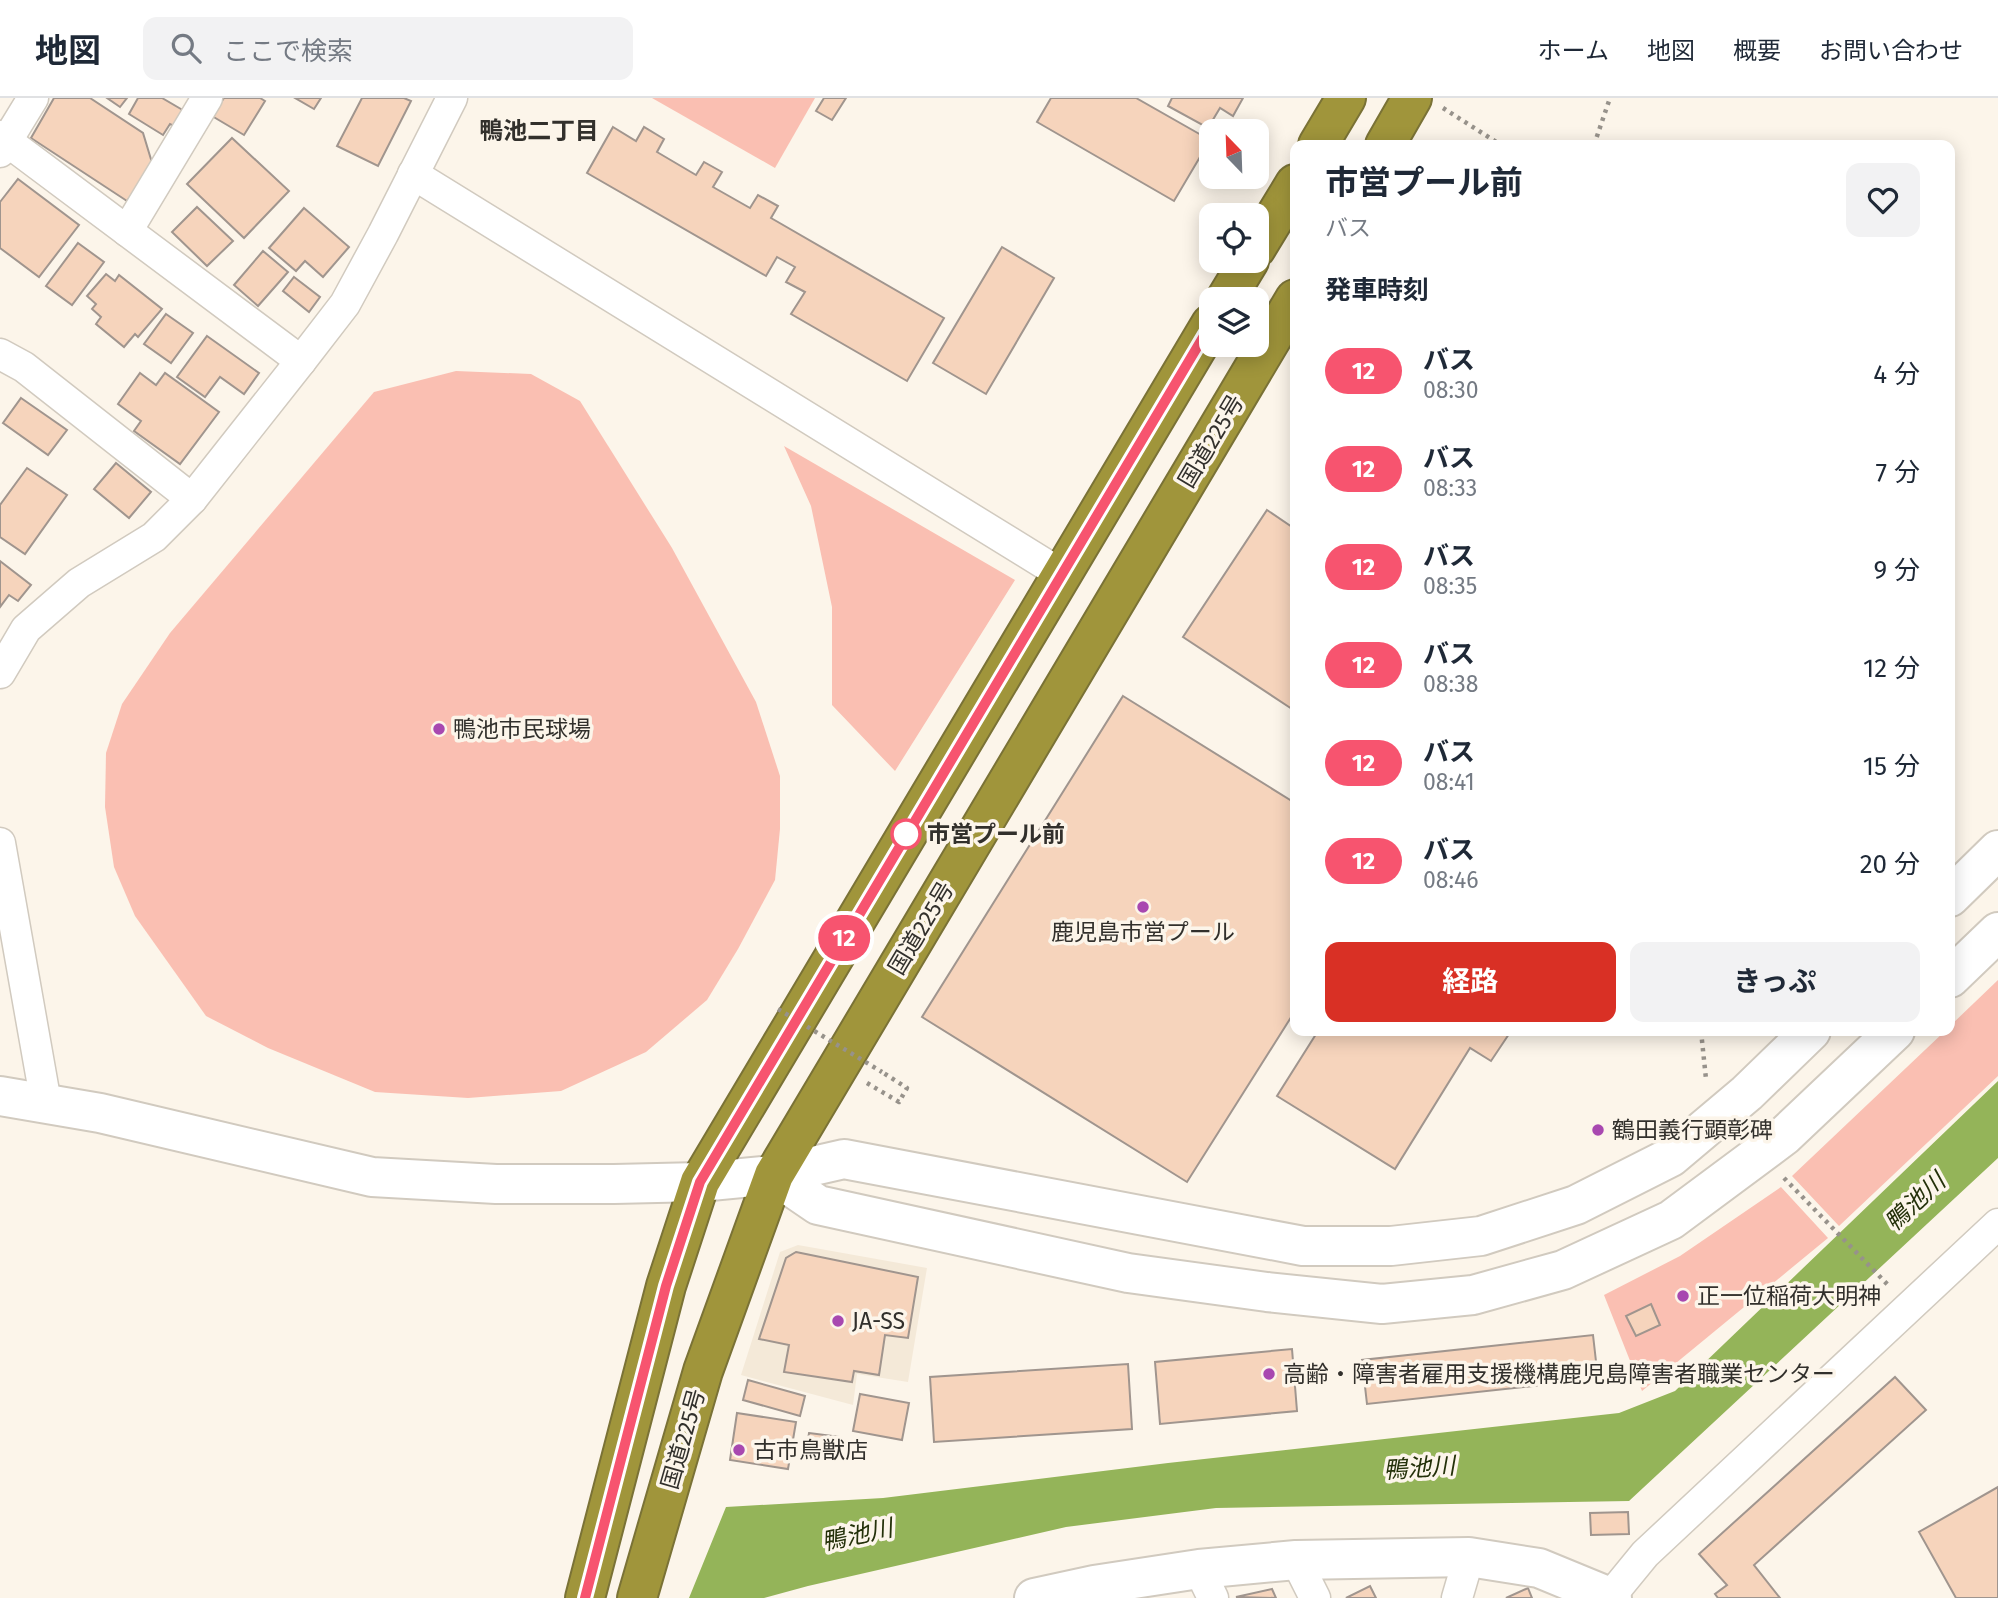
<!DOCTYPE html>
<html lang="ja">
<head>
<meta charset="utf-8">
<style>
  body { margin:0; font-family:"Fira Sans","Noto Sans JP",sans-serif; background:#f2f2f3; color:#1f2937; height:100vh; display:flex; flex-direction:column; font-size:26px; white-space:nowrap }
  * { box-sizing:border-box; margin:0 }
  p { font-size:23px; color:#747a83 }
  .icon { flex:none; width:38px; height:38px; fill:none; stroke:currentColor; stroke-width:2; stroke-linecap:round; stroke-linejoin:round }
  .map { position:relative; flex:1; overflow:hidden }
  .drawer { position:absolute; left:1290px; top:42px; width:665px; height:896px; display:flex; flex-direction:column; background:#fff; border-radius:14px; box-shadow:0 4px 18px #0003 }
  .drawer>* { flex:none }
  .badge { padding:0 14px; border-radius:23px; font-size:24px; line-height:46px }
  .needle { width:46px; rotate:337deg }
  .controls { position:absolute; left:1199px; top:21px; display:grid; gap:14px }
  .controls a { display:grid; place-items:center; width:70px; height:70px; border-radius:14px; background:#fff; box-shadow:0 4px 18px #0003; font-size:35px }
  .map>.badge { position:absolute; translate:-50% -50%; box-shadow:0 0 0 4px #fff }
  h2 { padding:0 35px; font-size:26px; line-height:63px }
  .round { display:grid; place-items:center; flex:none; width:74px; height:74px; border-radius:14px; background:#f2f2f3 }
  .overview { display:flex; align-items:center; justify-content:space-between; height:119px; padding:0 35px }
  h1 { font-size:33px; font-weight:700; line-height:52px }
  .button { display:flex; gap:14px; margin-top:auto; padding:14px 35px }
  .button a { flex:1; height:80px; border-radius:14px; background:#d93025; color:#fff; font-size:28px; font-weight:700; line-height:80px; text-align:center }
  .button a+a { background:#f2f2f3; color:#1f2937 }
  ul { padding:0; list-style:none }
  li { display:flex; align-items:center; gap:21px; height:98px; padding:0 35px }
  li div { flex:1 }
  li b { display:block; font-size:26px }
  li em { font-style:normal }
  li .badge { min-width:77px; font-weight:700; text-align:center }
  header { display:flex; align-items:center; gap:42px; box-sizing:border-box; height:98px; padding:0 35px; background:#fff; border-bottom:2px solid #e0e1e3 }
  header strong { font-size:33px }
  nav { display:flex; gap:38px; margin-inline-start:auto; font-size:24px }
  .search { width:490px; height:63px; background:#f2f2f3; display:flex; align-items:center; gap:18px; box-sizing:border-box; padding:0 24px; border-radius:14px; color:#747a83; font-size:26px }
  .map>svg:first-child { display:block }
  .built { fill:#f4e9d8 }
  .green { fill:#fabfb2 }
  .water { fill:#94b459 }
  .building { fill:#f6d4bc; stroke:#a0958e; stroke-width:2 }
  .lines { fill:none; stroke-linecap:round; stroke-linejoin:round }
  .street-casing { stroke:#d1cabf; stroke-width:33 }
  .secondary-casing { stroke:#d1cabf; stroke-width:42 }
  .highway-casing { stroke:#7a7236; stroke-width:42 }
  .path { stroke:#97928b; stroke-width:4.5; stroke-dasharray:3.5 5; stroke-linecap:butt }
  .street { stroke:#fff; stroke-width:30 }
  .secondary { stroke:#fff; stroke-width:38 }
  .highway { stroke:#a0953b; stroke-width:38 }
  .path-bridge { stroke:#97928b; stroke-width:4.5; stroke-dasharray:3.5 5; stroke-linecap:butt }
  .line-casing { stroke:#fff; stroke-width:16 }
  .line { stroke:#f7546f; stroke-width:10 }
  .poi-dot { fill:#a848b0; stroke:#fcf5ea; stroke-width:2.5 }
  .stop-dot { fill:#fff; stroke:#f7546f; stroke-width:3.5 }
  .labels { text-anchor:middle; stroke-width:7; stroke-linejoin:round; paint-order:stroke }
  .street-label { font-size:23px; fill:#32302c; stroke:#fcf5ea }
  .poi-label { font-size:23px; fill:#32302c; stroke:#fcf5ea; text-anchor:start }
  .stop-label { font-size:23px; font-weight:bold; fill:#32302c; stroke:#fcf5ea; text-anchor:start }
  .neighbourhood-label { font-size:24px; font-weight:bold; fill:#32302c; stroke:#fcf5ea }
  .water-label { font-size:24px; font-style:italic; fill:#24310a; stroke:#fcf5ea }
</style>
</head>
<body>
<header>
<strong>地図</strong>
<div class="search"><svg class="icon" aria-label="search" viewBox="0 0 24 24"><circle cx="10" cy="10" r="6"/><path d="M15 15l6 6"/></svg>ここで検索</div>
<nav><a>ホーム</a><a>地図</a><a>概要</a><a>お問い合わせ</a></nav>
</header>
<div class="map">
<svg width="1998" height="1500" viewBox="0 0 1998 1500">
  <rect width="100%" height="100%" fill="#fcf5ea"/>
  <polygon class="built" points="798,1147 927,1170 908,1284 857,1276 853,1307 741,1277 780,1154"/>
  <g class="green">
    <polygon points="652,0 815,0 775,70"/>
    <polygon points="456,273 531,276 580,303 672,450 756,604 780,678 780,731 775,782 738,851 707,902 646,954 561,993 468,1000 375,994 268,950 206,918 135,818 114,769 105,709 106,655 122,606 170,535 374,294"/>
    <polygon points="784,348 1015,482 895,673 832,607 832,509 811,408"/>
    <polygon points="1998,882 1998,978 1839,1128 1792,1078 1945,933 1950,933 1950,928"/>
    <polygon points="1781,1089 1828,1140 1642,1293 1604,1197 1680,1158"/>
  </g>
  <polygon class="water" points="1998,983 1998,1060 1629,1403 1216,1410 1066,1429 808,1488 764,1500 689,1500 726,1409 883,1400 1168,1365 1619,1315 1675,1293"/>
  <g class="building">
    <polygon points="54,0 90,0 143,35 153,68 127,103 31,40"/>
    <polygon points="107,0 127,0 120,9"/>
    <polygon points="138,0 162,0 186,14 176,29 170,26 163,37 129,16"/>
    <polygon points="224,0 260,0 265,3 244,37 212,18"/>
    <polygon points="295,0 321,0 314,11"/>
    <polygon points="362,0 404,0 411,3 378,68 337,48"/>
    <polygon points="824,0 846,0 832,22 816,13"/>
    <polygon points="1051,0 1136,0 1210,42 1174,103 1037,24"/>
    <polygon points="1172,0 1243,0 1233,18 1220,10 1208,30 1168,8"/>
    <polygon points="613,29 636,43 644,29 664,41 657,54 696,77 704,64 722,74 713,89 750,110 758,97 778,108 771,120 944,220 907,283 791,216 805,194 786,184 795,169 777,159 766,178 587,75"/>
    <polygon points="232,40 289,93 244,140 187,86"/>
    <polygon points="18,81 79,127 39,179 0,150 0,104"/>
    <polygon points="197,109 233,143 207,168 172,134"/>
    <polygon points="304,110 349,149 323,179 305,163 296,173 269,150"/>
    <polygon points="78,145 104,164 72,207 46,188"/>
    <polygon points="1002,149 1054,180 986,296 933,265"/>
    <polygon points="263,153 288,174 258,208 234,187"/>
    <polygon points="106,176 115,183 119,177 162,211 138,239 135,236 124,249 96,226 101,219 92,211 96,206 87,198"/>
    <polygon points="294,179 320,199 309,214 283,193"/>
    <polygon points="166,216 193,235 171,265 144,246"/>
    <polygon points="207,238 259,275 244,296 220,279 205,299 177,279"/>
    <polygon points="140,275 156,287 165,275 219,314 180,366 134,333 141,323 118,306"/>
    <polygon points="21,300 67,332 48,357 3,325"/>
    <polygon points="116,365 151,394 129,420 94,391"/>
    <polygon points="27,370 67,397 25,456 0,439 0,407"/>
    <polygon points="1267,412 1295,431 1295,613 1183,539"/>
    <polygon points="0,463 31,487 18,503 9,497 0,509"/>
    <polygon points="1123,598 1295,705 1295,913 1187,1084 922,919"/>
    <polygon points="1318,933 1511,933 1491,963 1470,950 1395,1071 1277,998"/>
    <polygon points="796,1154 918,1179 908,1240 885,1237 879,1277 854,1273 852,1284 784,1274 789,1247 759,1241 786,1160"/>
    <polygon points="1651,1206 1660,1227 1636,1238 1626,1218"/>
    <polygon points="1593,1237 1598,1281 1367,1306 1362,1262"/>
    <polygon points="1292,1251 1297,1313 1160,1326 1155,1264"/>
    <polygon points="1128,1266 1132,1331 934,1344 930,1279"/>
    <polygon points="1895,1279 1926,1312 1754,1467 1780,1500 1718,1500 1715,1496 1727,1487 1699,1456"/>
    <polygon points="748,1282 805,1298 800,1318 743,1302"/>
    <polygon points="860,1296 909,1305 902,1342 853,1333"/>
    <polygon points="737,1315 796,1324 788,1371 730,1362"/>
    <polygon points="809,1335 841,1339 838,1360 806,1355"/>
    <polygon points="1998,1389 1998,1500 1956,1500 1919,1434"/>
    <polygon points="1628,1414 1629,1436 1591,1437 1590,1415"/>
    <polygon points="1370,1488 1376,1500 1346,1500"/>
    <polygon points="1528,1490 1532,1500 1506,1500"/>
    <polygon points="1272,1491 1276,1500 1236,1499"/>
  </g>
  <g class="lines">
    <defs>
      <g id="street">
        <polyline points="0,38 301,263"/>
        <polyline points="0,54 33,0"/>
        <polyline points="413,76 1061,476"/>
        <polyline points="127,133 207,0"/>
        <polyline points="0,256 24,269 192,401"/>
        <polyline points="0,575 26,531 79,485 154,439 192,401 301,263 345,206 383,136 452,0"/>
        <polyline points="0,745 46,1005"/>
        <polyline points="1296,1462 1315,1500"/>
        <polyline points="1199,1471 1213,1500"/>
        <polyline points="1457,1500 1469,1459"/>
        <polyline points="1609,1500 1645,1456 1998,1126"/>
      </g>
      <g id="secondary">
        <polyline points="1950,799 1998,752"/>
        <polyline points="1950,880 1998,834"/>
        <polyline points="0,998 100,1015 372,1079 496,1086 614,1086 700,1084 774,1077 844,1061 1303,1148 1391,1148 1481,1138 1576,1107 1671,1059 1747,995 1811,933"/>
        <polyline points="774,1077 818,1107 1128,1175 1267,1194 1382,1206 1473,1197 1563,1172 1671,1122 1784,1038 1895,933"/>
        <polyline points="1034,1500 1094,1487 1199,1471 1296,1462 1469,1459 1539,1470 1612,1500"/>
      </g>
      <g id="highway">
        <polyline points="1318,47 1346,0"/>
        <polyline points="1385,47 1412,0"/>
        <polyline points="1256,150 1295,86"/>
        <polyline points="1226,201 1249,163"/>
        <polyline points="585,1500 666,1188 700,1084 1211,226"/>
        <polyline points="637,1500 703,1273 774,1077 1295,201"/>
      </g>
    </defs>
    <use href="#street" class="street-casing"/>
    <use href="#secondary" class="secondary-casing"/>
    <use href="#highway" class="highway-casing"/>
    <g class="path">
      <polyline points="1443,10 1501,47"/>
      <polyline points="1594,47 1610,0"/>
      <polyline points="1701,933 1706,981"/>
      <polyline points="867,985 899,1004 907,990 882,974"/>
      <polyline points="1784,1080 1888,1187"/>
    </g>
    <use href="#street" class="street"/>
    <use href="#secondary" class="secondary"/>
    <use href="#highway" class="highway"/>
    <polyline class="path-bridge" points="778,911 882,974"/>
  </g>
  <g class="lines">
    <defs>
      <polyline id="line" points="585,1500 666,1188 700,1084 1211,226"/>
    </defs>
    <use href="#line" class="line-casing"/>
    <use href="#line" class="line"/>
  </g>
  <g class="poi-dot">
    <circle cx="439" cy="631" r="7"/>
    <circle cx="1143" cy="809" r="7"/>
    <circle cx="1598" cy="1032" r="7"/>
    <circle cx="1683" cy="1198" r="7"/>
    <circle cx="838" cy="1223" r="7"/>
    <circle cx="1269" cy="1276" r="7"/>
    <circle cx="739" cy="1352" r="7"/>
  </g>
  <circle class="stop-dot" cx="906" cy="736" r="14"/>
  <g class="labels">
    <g class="street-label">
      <text transform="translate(1211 343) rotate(-59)" y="8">国道225号</text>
      <text transform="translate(921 830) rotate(-59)" y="8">国道225号</text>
      <text transform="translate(683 1341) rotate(-74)" y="8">国道225号</text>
    </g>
    <g class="poi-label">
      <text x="453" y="639">鴨池市民球場</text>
      <text x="1143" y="842" text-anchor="middle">鹿児島市営プール</text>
      <text x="1612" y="1040">鶴田義行顕彰碑</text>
      <text x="1697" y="1206">正一位稲荷大明神</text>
      <text x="852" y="1231">JA-SS</text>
      <text x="1283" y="1284">高齢・障害者雇用支援機構鹿児島障害者職業センター</text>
      <text x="753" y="1360">古市鳥獣店</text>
    </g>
    <g class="stop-label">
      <text x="927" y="744">市営プール前</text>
    </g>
    <g class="neighbourhood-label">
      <text x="539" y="41">鴨池二丁目</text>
    </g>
    <g class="water-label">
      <text transform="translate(1915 1104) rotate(-43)" y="8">鴨池川</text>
      <text transform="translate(1419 1370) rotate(-4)" y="8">鴨池川</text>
      <text transform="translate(857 1437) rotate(-12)" y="8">鴨池川</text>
    </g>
  </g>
</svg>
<div class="controls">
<a><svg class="needle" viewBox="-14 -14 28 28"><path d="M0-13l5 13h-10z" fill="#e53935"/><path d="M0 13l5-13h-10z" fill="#747a83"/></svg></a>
<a><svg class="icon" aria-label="locate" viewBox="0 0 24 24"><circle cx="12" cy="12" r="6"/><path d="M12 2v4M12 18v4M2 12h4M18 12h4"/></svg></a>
<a><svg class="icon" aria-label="layers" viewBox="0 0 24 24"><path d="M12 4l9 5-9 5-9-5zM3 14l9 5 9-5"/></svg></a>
</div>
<b class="badge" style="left:844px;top:840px;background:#f7546f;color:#fff">12</b>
<section class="drawer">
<div class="overview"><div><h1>市営プール前</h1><p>バス</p></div><a class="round"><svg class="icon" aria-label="heart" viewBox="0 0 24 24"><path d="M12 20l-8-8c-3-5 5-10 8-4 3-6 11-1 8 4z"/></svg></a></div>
<h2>発車時刻</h2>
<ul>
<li><span class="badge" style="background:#f7546f;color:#fff">12</span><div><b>バス</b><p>08:30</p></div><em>4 分</em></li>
<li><span class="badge" style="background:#f7546f;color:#fff">12</span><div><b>バス</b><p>08:33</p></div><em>7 分</em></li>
<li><span class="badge" style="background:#f7546f;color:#fff">12</span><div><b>バス</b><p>08:35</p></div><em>9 分</em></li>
<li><span class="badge" style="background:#f7546f;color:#fff">12</span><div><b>バス</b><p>08:38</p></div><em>12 分</em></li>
<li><span class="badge" style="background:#f7546f;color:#fff">12</span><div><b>バス</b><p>08:41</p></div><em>15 分</em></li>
<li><span class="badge" style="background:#f7546f;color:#fff">12</span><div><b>バス</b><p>08:46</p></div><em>20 分</em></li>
</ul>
<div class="button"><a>経路</a><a>きっぷ</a></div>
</section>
</div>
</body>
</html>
